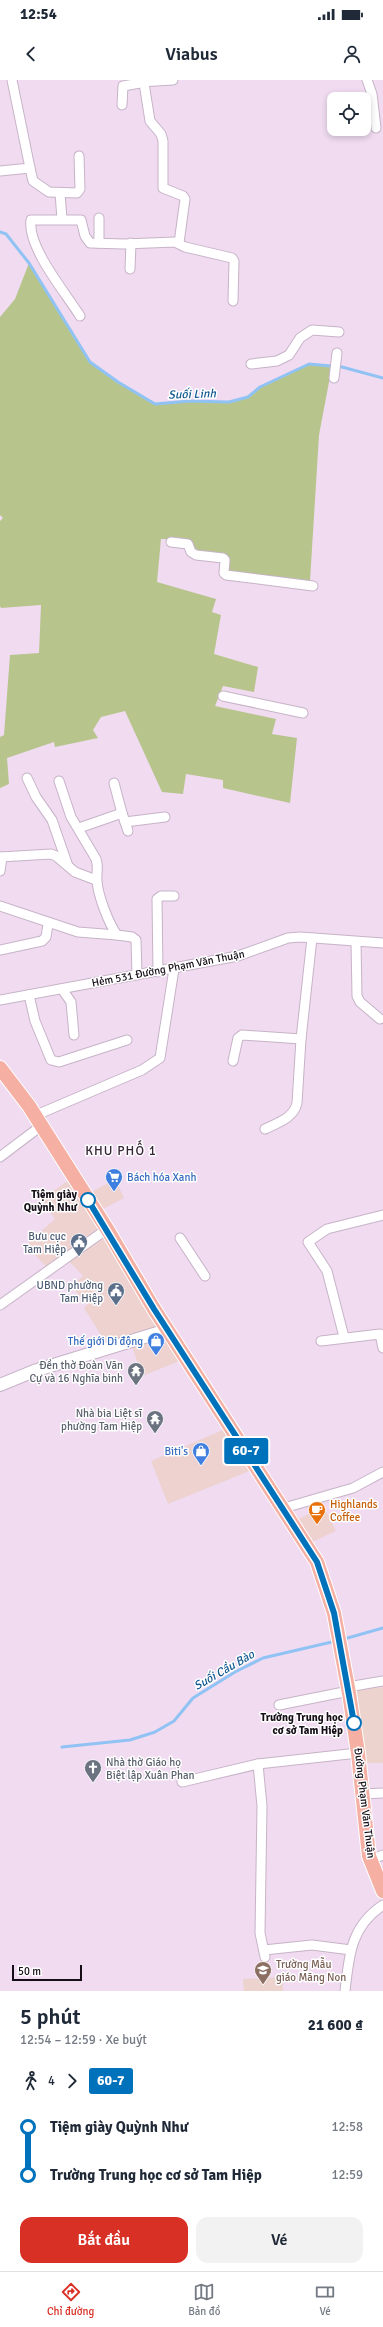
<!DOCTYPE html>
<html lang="vi">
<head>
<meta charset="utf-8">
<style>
  body { margin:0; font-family:Signika,sans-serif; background:#f2f2f3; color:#1f2937; height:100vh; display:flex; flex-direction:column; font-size:15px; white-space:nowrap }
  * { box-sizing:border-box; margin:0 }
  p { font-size:13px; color:#747a83 }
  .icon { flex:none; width:22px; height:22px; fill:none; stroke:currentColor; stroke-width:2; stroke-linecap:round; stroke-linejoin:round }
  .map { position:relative; height:1911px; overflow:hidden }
  .details { display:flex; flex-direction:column; background:#fff; flex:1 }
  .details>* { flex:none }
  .badge { padding:0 8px; border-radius:3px; font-size:14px; line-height:26px }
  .controls { position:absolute; left:327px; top:12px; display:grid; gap:8px }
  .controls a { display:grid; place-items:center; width:44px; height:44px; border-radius:8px; background:#fff; box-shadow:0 2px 6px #0003; font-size:20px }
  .scale { position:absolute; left:12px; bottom:10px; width:70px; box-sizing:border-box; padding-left:4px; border:2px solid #150e16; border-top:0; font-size:11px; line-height:14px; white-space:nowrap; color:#150e16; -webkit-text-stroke:3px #fff; paint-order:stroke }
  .map>.badge { position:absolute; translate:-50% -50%; box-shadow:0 0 0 2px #fff }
  .legs { display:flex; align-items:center; gap:6px; height:44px; padding:0 20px; font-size:13px }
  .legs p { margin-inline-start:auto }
  .overview { display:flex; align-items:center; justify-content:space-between; height:68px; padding:0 20px }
  h1 { font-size:22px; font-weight:600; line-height:30px }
  .primary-button { display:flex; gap:8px; margin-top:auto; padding:8px 20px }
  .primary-button a { flex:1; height:46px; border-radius:12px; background:#d93025; color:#fff; font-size:16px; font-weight:600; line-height:46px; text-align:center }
  .primary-button a+a { background:#f2f2f3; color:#1f2937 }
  ul { padding:0 20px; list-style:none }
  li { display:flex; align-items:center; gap:14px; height:48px; font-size:15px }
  li i { display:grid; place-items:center; width:6px; height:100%; margin:0 5px; background:currentColor }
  li i::after { content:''; width:10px; height:10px; margin:-5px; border:3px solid; border-radius:50%; background:#fff }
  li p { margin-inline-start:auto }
  li:first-child i { background:linear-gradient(#0000 50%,currentColor 0) }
  li:last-child i { background:linear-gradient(currentColor 50%,#0000 0) }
  .status { display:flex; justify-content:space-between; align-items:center; height:28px; padding:0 20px; background:#fff; direction:ltr }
  .status svg { height:11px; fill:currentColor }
  header { display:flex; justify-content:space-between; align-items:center; height:52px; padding:0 20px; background:#fff; font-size:18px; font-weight:600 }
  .dock { display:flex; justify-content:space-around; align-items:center; height:56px; border-top:1px solid #e0e1e3; background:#fff; font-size:11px; color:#747a83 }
  .dock a { display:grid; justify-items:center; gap:2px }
  .dock .active { color:#d93025 }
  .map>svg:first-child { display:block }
  .commercial { fill:#edd2d0 }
  .education { fill:#ecd3cd }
  .green { fill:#b7c58c }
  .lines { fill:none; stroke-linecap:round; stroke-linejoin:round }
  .stream { stroke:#90c3f4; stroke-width:3 }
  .street-casing { stroke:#c7b3c8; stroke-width:11 }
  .secondary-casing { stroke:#c7b3c8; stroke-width:14 }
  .primary-casing { stroke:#fff; stroke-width:16 }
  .street { stroke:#fff; stroke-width:9 }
  .secondary { stroke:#fff; stroke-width:12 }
  .primary { stroke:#f5afa3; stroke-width:14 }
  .line-1-casing { stroke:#fff; stroke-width:9 }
  .line-1 { stroke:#0072bc; stroke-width:6 }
  .stop-1-dot { fill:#fff; stroke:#0072bc; stroke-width:2 }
  .labels { text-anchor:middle; stroke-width:3; stroke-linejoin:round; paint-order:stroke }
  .street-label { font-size:11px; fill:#150e16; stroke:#fff }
  .shop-label { font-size:11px; fill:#366cbe; stroke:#fff; text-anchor:end }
  .stop-label { font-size:11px; font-weight:bold; fill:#150e16; stroke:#fff; text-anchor:end }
  .service-label { font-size:11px; fill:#4e5e75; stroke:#fff; text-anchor:end }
  .worship-label { font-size:11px; fill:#5b616d; stroke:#fff; text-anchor:end }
  .food-label { font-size:11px; fill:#c56008; stroke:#fff; text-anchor:start }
  .education-label { font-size:11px; fill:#785e54; stroke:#fff; text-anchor:start }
  .water-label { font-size:12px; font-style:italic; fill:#125991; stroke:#fff }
  .quarter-label { font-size:13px; letter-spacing:1px; fill:#362637; stroke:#fff }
</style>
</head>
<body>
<div class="status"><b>12:54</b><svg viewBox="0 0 49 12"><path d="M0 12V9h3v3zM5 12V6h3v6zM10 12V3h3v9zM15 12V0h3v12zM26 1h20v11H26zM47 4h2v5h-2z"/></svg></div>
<header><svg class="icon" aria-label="back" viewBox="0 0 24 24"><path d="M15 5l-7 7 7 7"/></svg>Viabus<svg class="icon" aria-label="person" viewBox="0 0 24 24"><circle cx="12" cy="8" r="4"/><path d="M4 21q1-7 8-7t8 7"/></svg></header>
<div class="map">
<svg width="383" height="1911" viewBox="0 0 383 1911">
  <rect width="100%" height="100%" fill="#f0dbf1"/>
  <g class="commercial">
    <polygon points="115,1099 124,1118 101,1130 90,1113"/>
    <polygon points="69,1100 101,1149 47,1188 26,1165 55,1139 42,1119"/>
    <polygon points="104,1155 158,1247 106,1263 84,1228 88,1224 71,1207 83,1196 69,1181"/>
    <polygon points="164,1256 180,1281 142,1296 132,1266"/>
    <polygon points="225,1349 252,1390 168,1424 151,1381"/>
    <polygon points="324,1427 336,1451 312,1462 298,1439"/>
  </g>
  <g class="education">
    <polygon points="383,1607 383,1683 365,1683 354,1610"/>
    <polygon points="283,1897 283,1911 244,1911 243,1899"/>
  </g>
  <polygon class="green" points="29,183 90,282 118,302 155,324 190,321 229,322 248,317 260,307 309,284 332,286 319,355 310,501 228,491 224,474 221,473 197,471 187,460 161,459 157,502 216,519 212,532 221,535 214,574 258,587 254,612 223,606 215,626 276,639 272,654 297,658 290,723 223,708 223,700 186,694 183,714 162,712 125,631 101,637 93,650 98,658 55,667 54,662 7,678 9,704 0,708 0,657 4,655 10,575 39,573 41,525 1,528 0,526 0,441 3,438 0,435 0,237 15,219"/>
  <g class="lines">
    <g class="stream">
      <polyline points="0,152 6,154 29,183 90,282 118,302 155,324 190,321 229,322 248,317 260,307 309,284 342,287 383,298"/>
      <polyline points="344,1559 383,1548"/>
      <polyline points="62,1667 130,1660 155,1652 174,1641 193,1618 235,1592 263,1578 336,1561"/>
    </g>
    <defs>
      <g id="street">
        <polyline points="367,0 372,14 376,48"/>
        <polyline points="140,2 173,0"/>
        <polyline points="144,3 150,41 161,54 163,61 163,108 183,116 185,119 179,163"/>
        <polyline points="122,25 123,6 140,3"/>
        <polyline points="30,88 33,101 49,112 77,113 80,109 79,76"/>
        <polyline points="0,91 30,88 12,0"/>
        <polyline points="60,113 62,139"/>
        <polyline points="99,163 99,138"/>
        <polyline points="130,189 131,163"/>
        <path d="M 80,236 C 65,212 27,167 31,140 L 81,140 L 85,156 L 90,163 L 124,164 L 175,162 L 185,167 L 232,178 L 234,181 L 233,221"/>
        <polyline points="251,284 277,281 289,275 300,258 312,250 339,252"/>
        <polyline points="334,298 337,273"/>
        <polyline points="171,462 188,464 191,472 196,475 223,478 225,480 224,493 226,495 313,506"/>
        <polyline points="223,616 303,633"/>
        <polyline points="27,698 36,717 52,740 68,786"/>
        <path d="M 59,701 L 71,737 L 96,779 C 99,788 96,794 97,801 C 98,816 109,844 117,855 L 132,857 L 136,860 L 137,895"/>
        <polyline points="114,703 122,733"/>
        <polyline points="125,742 165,737"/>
        <polyline points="79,748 122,733 128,751"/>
        <polyline points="0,777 51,774 56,776 75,792 96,800"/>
        <polyline points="0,791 2,777"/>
        <polyline points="0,826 78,852 117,855"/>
        <polyline points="356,862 357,916 360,922 380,939"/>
        <polyline points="0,870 42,861 46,857 48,844"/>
        <polyline points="158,892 157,819 161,816 174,816"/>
        <polyline points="62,909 71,922 74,955"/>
        <polyline points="29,915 35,941 51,980 59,982 127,960"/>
        <polyline points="0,920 238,876 288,858 300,857 383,863"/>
        <polyline points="233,981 238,958 242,955 301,959"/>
        <polyline points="34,1036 142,990 160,978 174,889"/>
        <path d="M 265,1049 C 277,1043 294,1038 297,1023 L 301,959 L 312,858"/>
        <polyline points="0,1077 41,1046"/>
        <polyline points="180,1158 205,1196"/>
        <polyline points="0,1225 107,1149"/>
        <polyline points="344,1257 327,1191 308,1162 327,1149 383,1135"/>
        <polyline points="321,1261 380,1254 383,1268"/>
        <polyline points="284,1428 353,1408 383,1392"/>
        <polyline points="348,1607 383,1601"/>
        <polyline points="279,1625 349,1611"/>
        <polyline points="258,1684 262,1726 260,1853 265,1877"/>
        <polyline points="182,1702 258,1684 358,1673"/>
        <polyline points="363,1714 383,1713"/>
        <polyline points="371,1780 383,1775"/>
        <polyline points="264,1870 312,1865 351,1870"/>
        <path d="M 345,1911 C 349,1875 351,1846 383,1825"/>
      </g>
      <polyline id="secondary" points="0,1305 34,1291 167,1250"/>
      <polyline id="primary" points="0,988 29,1026 107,1149 154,1229 317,1482 334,1533 349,1613 358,1673 369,1776 383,1811"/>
    </defs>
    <use href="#street" class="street-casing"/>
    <use href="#secondary" class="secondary-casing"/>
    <use href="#primary" class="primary-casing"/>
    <use href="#street" class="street"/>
    <use href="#secondary" class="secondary"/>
    <use href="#primary" class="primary"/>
  </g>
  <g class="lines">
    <defs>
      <polyline id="line-1" points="88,1120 154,1229 317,1482 334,1533 354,1643"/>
    </defs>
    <use href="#line-1" class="line-1-casing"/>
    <use href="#line-1" class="line-1"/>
  </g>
  <defs>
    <symbol id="supermarket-pin" viewBox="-11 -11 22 30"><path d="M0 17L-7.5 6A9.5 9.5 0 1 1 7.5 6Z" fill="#3f7fe0" stroke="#fff"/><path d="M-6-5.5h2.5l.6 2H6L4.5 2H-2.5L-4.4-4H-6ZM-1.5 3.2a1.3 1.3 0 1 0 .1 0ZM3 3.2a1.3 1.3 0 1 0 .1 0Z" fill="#fff"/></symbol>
    <symbol id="civic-pin" viewBox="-11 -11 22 30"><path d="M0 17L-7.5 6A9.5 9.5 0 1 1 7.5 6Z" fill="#5c6f8a" stroke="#fff"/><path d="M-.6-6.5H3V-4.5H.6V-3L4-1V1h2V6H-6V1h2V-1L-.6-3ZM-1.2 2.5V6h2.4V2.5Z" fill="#fff"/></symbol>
    <symbol id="shop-pin" viewBox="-11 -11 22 30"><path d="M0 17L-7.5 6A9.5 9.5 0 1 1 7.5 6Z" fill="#3f7fe0" stroke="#fff"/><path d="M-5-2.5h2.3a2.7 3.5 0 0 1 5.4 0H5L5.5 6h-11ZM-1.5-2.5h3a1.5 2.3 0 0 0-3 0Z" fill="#fff"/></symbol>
    <symbol id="temple-pin" viewBox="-11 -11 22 30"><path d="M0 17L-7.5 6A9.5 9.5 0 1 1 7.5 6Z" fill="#6b7280" stroke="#fff"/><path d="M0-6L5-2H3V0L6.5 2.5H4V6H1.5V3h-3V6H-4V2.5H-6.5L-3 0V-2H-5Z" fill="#fff"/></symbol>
    <symbol id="cafe-pin" viewBox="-11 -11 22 30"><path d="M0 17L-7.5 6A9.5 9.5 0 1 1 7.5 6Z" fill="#e8710a" stroke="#fff"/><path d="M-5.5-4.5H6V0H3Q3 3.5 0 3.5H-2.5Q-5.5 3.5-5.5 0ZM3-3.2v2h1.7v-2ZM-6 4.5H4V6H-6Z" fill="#fff"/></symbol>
    <symbol id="church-pin" viewBox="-11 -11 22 30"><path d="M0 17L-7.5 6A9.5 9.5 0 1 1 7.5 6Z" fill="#6b7280" stroke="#fff"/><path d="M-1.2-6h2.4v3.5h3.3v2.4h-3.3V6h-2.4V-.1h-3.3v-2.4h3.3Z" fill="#fff"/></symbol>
    <symbol id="school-pin" viewBox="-11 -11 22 30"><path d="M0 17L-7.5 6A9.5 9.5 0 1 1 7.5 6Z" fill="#8d6e63" stroke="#fff"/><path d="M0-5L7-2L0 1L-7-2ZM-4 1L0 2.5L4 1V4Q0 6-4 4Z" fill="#fff"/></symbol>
  </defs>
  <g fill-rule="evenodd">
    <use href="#supermarket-pin" x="104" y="1087" width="20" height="27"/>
    <use href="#civic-pin" x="69" y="1152" width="20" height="27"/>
    <use href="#civic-pin" x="106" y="1201" width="20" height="27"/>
    <use href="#shop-pin" x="146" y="1251" width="20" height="27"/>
    <use href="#temple-pin" x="126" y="1281" width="20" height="27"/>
    <use href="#temple-pin" x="145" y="1329" width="20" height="27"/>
    <use href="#shop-pin" x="191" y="1361" width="20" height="27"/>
    <use href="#cafe-pin" x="307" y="1420" width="20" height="27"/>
    <use href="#church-pin" x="83" y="1678" width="20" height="27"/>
    <use href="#school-pin" x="253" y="1880" width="20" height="27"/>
  </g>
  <g class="stop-1-dot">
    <circle cx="88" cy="1120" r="7"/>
    <circle cx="354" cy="1643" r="7"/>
  </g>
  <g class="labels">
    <g class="street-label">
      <text transform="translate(168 888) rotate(-11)" y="4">Hẻm 531 Đường Phạm Văn Thuận</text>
      <text transform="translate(365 1723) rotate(83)" y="4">Đường Phạm Văn Thuận</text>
    </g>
    <g class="shop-label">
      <text x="127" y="1101" text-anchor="start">Bách hóa Xanh</text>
      <text x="143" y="1265">Thế giới Di động</text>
      <text x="188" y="1375">Biti's</text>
    </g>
    <g class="stop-label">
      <text x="77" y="1118">Tiệm giày<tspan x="77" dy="13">Quỳnh Như</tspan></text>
      <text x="343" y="1641">Trường Trung học<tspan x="343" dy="13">cơ sở Tam Hiệp</tspan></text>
    </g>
    <g class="service-label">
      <text x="66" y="1160">Bưu cục<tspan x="66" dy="13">Tam Hiệp</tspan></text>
      <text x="103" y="1209">UBND phường<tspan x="103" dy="13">Tam Hiệp</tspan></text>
    </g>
    <g class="worship-label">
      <text x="123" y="1289">Đền thờ Đoàn Văn<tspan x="123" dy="13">Cự và 16 Nghĩa binh</tspan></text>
      <text x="142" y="1337">Nhà bia Liệt sĩ<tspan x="142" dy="13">phường Tam Hiệp</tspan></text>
      <text x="106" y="1686" text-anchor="start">Nhà thờ Giáo họ<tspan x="106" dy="13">Biệt lập Xuân Phan</tspan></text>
    </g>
    <g class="food-label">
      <text x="330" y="1428">Highlands<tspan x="330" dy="13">Coffee</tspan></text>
    </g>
    <g class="education-label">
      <text x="276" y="1888">Trường Mẫu<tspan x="276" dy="13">giáo Măng Non</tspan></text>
    </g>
    <g class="water-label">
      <text transform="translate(192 314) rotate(-2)" y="4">Suối Linh</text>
      <text transform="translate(224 1590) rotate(-30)" y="4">Suối Cầu Bào</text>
    </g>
    <g class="quarter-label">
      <text x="121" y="1075">KHU PHỐ 1</text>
    </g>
  </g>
</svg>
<div class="controls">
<a><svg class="icon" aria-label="locate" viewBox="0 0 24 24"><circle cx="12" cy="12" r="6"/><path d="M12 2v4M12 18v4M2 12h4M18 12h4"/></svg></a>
</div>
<div class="scale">50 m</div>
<b class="badge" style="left:246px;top:1371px;background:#0072bc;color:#fff">60-7</b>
</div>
<section class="details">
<div class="overview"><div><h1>5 phút</h1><p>12:54 – 12:59 · Xe buýt</p></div><b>21 600 ₫</b></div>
<div class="legs"><svg class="icon" aria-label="walk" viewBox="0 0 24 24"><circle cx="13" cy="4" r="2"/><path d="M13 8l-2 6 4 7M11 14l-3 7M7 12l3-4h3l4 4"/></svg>4<svg class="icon" aria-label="forward" viewBox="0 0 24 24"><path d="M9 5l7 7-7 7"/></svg><b class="badge" style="background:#0072bc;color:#fff">60-7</b></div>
<ul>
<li><i style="color:#0072bc"></i><b>Tiệm giày Quỳnh Như</b><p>12:58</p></li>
<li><i style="color:#0072bc"></i><b>Trường Trung học cơ sở Tam Hiệp</b><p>12:59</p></li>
</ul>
<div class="primary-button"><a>Bắt đầu</a><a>Vé</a></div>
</section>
<nav class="dock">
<a class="active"><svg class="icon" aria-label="directions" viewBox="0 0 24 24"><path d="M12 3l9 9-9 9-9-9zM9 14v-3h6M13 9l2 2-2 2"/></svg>Chỉ đường</a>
<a><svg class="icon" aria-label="map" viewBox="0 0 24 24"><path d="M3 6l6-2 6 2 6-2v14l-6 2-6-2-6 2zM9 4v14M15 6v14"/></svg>Bản đồ</a>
<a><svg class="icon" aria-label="tickets" viewBox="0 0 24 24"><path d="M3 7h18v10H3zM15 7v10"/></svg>Vé</a>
</nav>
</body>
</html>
